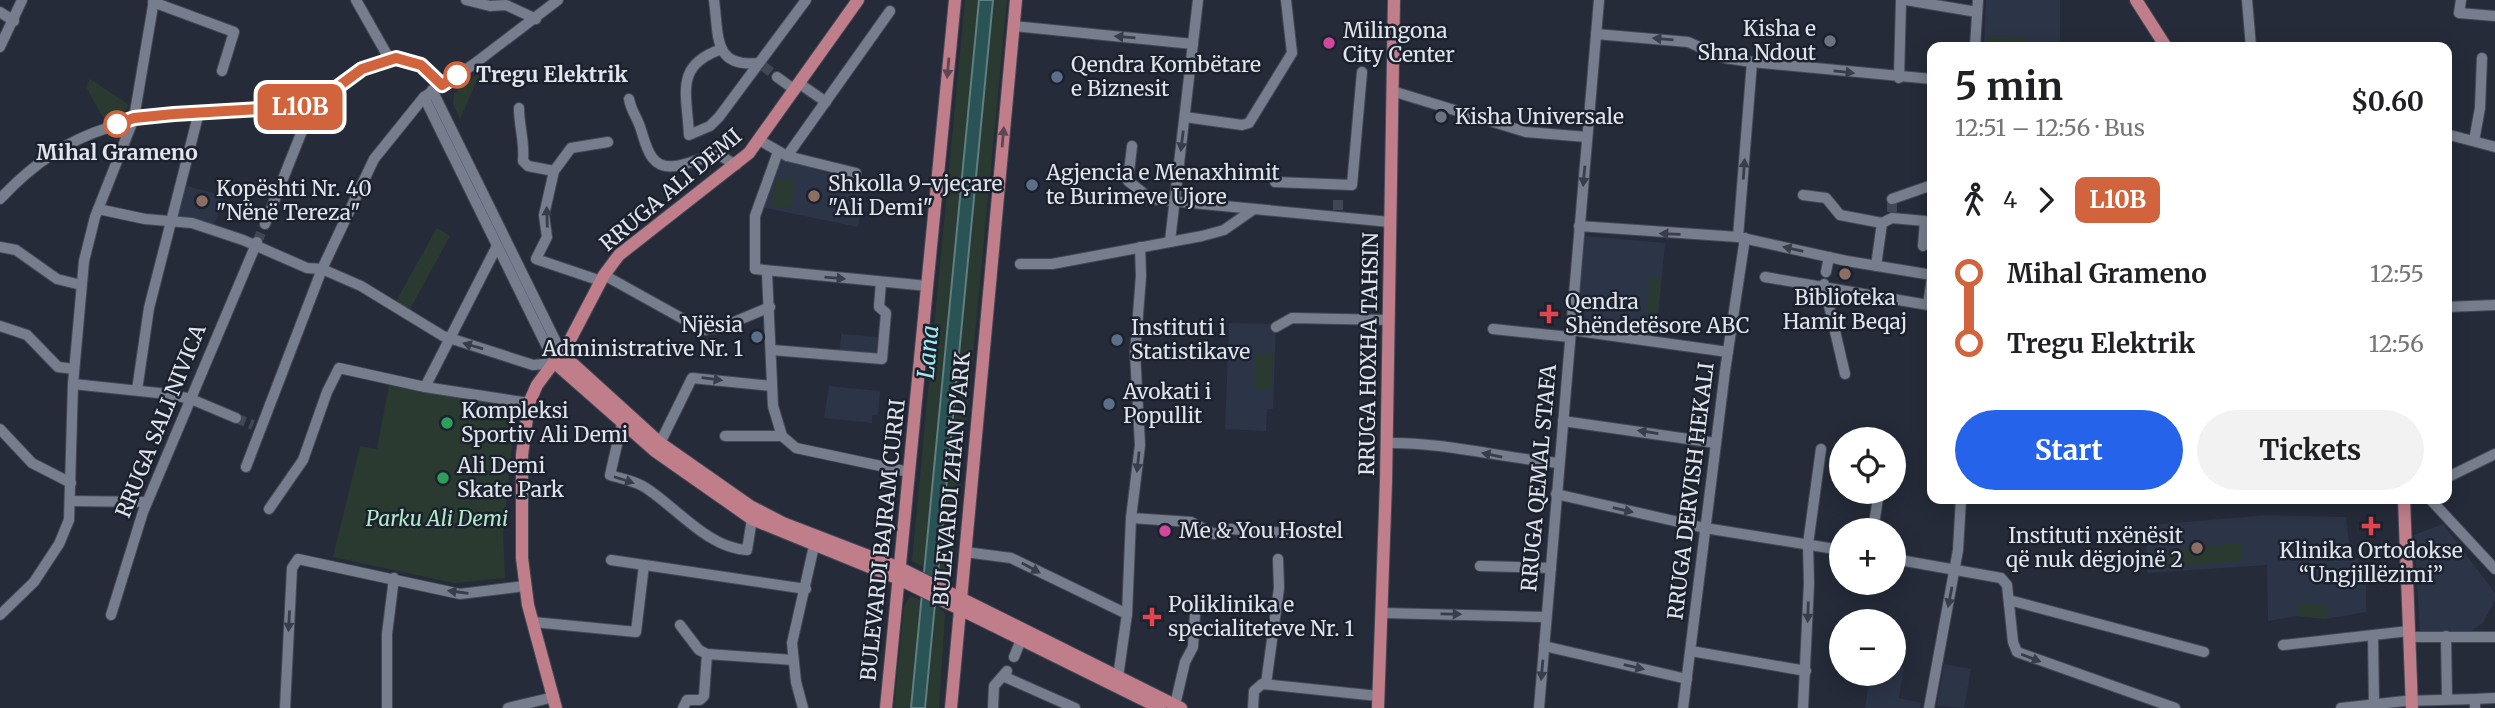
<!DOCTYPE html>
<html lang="en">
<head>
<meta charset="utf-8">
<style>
  body { margin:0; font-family:Merriweather,serif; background:#f2f2f2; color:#202124; height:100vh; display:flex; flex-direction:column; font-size:26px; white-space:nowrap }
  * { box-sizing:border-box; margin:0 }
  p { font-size:23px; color:#757577 }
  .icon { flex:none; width:38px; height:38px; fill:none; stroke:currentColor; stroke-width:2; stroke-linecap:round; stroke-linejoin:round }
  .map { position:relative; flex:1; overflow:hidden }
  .sheet { position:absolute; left:1927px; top:42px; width:525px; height:462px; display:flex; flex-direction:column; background:#fff; border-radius:14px; box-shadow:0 4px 18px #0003 }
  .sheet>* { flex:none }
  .badge { padding:0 14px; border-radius:10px; font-size:24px; line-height:46px }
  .tools { position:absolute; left:1829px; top:427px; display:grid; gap:14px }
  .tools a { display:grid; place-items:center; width:77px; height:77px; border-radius:50%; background:#fff; box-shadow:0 4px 18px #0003; font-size:35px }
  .map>.badge { position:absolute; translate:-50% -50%; box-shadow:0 0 0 4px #fff }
  .legs { display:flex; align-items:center; gap:10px; height:77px; padding:0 28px; font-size:23px }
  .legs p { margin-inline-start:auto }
  .head { display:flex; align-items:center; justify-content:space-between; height:119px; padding:0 28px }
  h1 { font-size:38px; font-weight:700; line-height:52px }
  .button { display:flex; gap:14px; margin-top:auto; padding:14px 28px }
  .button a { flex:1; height:80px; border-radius:42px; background:#2563eb; color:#fff; font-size:28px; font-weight:700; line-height:80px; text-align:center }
  .button a+a { background:#f2f2f2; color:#202124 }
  ul { padding:0 28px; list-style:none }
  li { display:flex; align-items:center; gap:24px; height:70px; font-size:26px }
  li i { display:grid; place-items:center; width:10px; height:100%; margin:0 9px; background:currentColor }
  li i::after { content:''; width:18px; height:18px; margin:-9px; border:5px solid; border-radius:50%; background:#fff }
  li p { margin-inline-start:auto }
  li:first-child i { background:linear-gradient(#0000 50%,currentColor 0) }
  li:last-child i { background:linear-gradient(currentColor 50%,#0000 0) }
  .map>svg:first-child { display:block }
  .built { fill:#2c3448 }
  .green { fill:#2a3a30 }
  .water { fill:#2a5355; stroke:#617e83; stroke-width:2 }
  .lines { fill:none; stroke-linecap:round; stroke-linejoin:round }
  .minor-tunnel { stroke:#414754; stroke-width:10; stroke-dasharray:10 5; stroke-linecap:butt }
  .minor-casing { stroke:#454955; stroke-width:12 }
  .major-casing { stroke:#454955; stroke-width:14 }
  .minor { stroke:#767d8d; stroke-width:10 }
  .major { stroke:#c07e8b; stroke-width:12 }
  .oneway { fill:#373d4a }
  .oneway2 { fill:#5e4653 }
  .line-1-casing { stroke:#fff; stroke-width:16 }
  .line-1 { stroke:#d1643c; stroke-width:10 }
  .worship-dot { fill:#6b7280; stroke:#1c212e; stroke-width:2.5 }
  .hotel-dot { fill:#d1479c; stroke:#1c212e; stroke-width:2.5 }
  .stop-1-dot { fill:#fff; stroke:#d1643c; stroke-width:3.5 }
  .service-dot { fill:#5c6f8a; stroke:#1c212e; stroke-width:2.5 }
  .education-dot { fill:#8d6e63; stroke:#1c212e; stroke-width:2.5 }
  .health-dot { fill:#e0444e; stroke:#1c212e; stroke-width:2.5 }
  .leisure-dot { fill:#2e9e5b; stroke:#1c212e; stroke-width:2.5 }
  .labels { text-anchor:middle; stroke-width:5; stroke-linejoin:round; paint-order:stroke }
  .poi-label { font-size:21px; fill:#e0e4ed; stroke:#1c212e; text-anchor:start }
  .stop-label { font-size:21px; font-weight:bold; fill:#e0e4ed; stroke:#1c212e; text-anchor:start }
  .street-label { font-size:21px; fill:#e0e4ed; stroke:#1c212e }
  .park-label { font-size:21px; font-style:italic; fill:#b2ebc7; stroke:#1c212e }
  .water-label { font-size:23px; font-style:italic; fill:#9ceaed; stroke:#1c212e }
</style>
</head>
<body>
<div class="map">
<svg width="2495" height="708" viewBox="0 0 2495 708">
  <rect width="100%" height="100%" fill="#252b39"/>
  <g class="built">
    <polygon points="1986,0 2060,0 2060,47 1984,47"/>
    <polygon points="778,158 864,184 858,227 761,207"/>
    <polygon points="184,185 224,196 214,225 177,217"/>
    <polygon points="1585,236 1665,243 1656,339 1576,327"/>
    <polygon points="1229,323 1276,324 1273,409 1267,409 1266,431 1225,429"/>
    <polygon points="841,334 878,337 877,353 840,350"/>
    <polygon points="829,386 880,391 878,415 872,415 872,423 824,418"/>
    <polygon points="2267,515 2346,517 2351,559 2358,559 2366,581 2366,612 2326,619 2297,616 2268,621 2267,565 2147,573 2146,530 2151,525"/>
    <polygon points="2443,524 2495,593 2495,600 2483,623 2471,631 2420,632 2414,535"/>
    <polygon points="1944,664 1971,669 1964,708 1937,706"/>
    <polygon points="1894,666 1904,667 1899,698 1921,703 1920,708 1865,708 1870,674 1894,674"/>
  </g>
  <g class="green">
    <polygon points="965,0 979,0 924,567 912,561"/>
    <polygon points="993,0 1007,0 952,573 946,578 937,573"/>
    <polygon points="1989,36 2026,38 2026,47 1988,47"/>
    <polygon points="481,71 460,119 453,104 454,94"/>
    <polygon points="90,79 129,105 121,117 111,122 103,117 86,87"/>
    <polygon points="776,178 795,181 791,208 772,206"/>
    <polygon points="437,228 450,236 409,311 396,301"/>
    <polygon points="1650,278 1661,279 1655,338 1629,334 1630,320 1646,321"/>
    <polygon points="1256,353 1273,353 1272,389 1254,389"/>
    <polygon points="389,385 516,407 503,534 505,578 454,583 333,557 360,446 377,449"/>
    <polygon points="2241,543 2242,561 2154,569 2153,550"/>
    <polygon points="910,596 922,601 911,708 894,708 904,607"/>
    <polygon points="2298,602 2328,606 2326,619 2297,616"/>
    <polygon points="935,606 945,613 939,708 925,708"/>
  </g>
  <polygon class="water" points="979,0 993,0 925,708 911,708"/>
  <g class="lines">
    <g class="minor-tunnel">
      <polyline points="763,66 777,77"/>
      <polyline points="1338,210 1338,196"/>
      <polyline points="1892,212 1892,199"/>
      <polyline points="257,242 265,224"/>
      <polyline points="236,418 253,425"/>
    </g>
    <defs>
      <g id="minor">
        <polyline points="356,0 390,60"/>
        <polyline points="466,0 490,6 506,5 536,19"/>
        <path d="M 714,0 C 719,37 713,68 759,63"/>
        <polyline points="1906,0 1977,12"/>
        <polyline points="2247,0 2251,47"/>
        <polyline points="2461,0 2459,13 2495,16"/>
        <polyline points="153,2 234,32 222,71"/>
        <polyline points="0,12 14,21"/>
        <polyline points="1013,26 1193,44"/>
        <polyline points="1596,34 1688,42 1725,58 1752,62 1932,79"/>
        <polyline points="0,47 22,0"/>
        <polyline points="1975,47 1978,0"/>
        <path d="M 722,49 C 674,65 687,93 689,135 L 710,126 L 719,117 L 806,0"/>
        <polyline points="777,77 795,90"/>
        <polyline points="1899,78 1901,0"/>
        <polyline points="800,84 826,102"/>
        <polyline points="432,90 562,354"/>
        <polyline points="1392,91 1526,132 1587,137"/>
        <path d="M 629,99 C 631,110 635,114 639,124 C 646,142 648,170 675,166 C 691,164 704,156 719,155 L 736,165"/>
        <path d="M 519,108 C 519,127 525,142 523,161 L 528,166 L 554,171"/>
        <polyline points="1185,117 1242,125 1249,123 1292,53 1286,0"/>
        <polyline points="2446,134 2495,147"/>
        <polyline points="759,140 787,156 856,173"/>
        <polyline points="2474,141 2480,108 2482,58"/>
        <polyline points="1132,146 1128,181 1151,199 1390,222"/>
        <polyline points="778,152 755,216 755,269 928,286"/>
        <polyline points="787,156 890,11"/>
        <polyline points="1275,182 1352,185 1362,72"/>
        <polyline points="1803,195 1826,198 1840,215 1882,223"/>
        <path d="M 0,199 C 72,122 136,116 236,110 C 260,109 288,112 311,106 C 324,102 335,90 345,82 C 381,53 410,49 442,84"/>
        <polyline points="1892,199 1932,185"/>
        <polyline points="98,209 145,219 192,223 243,240 307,268 322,269 361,286 443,336 533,365 555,363 424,97"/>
        <polyline points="265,224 312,106"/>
        <polyline points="1579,226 1738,237 1847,261 1932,275"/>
        <polyline points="1738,237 1752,62"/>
        <polyline points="1170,241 1198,0"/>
        <polyline points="0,247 16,250 57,279 81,285"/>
        <polyline points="1020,264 1052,264 1202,236 1224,230 1254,209"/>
        <polyline points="1876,266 1882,223 1892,218 1925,221 1923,246"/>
        <polyline points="1826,272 1829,257"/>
        <polyline points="767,273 773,406 782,436 796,448 909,472"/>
        <polyline points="604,275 703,330 722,327 770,307"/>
        <polyline points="1765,277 1928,305 1932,277"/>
        <polyline points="601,281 536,259 547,237 544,215 554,171 571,148 608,142"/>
        <polyline points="1824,284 1845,374"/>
        <polyline points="2446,307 2495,305"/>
        <polyline points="0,326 27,335 58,367 74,369"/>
        <polyline points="1276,327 1292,318 1389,320"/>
        <polyline points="1493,329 1570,337"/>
        <polyline points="1571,330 1728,352"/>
        <polyline points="772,350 882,359 886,313 879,307 881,282"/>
        <polyline points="73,384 168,394 191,399 236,418"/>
        <polyline points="425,387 497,246"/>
        <polyline points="137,390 149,308 199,112"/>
        <polyline points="1563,421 1716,443"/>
        <path d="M 622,423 L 610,475 C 622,479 636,481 646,488 C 677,508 708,548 747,550 L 752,519"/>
        <polyline points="0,429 32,463 71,483"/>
        <polyline points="725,436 782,436"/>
        <polyline points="660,443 692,378 772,386"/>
        <path d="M 1387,443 C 1445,442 1501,458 1559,463"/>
        <polyline points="246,467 322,269 374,159 424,97 474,64 558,0"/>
        <polyline points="2446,478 2495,454"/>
        <polyline points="1556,494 1705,528 1841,550"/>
        <polyline points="2430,499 2495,569"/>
        <polyline points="71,501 147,502"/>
        <polyline points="269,509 303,460 327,392 339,368 425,387 529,403"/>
        <polyline points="1131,518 1191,522 1214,534 1230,529 1289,533"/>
        <polyline points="1873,530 1879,492"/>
        <polyline points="965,552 1011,558 1127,614"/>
        <polyline points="1894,559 2001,578 2007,585 2013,642 2017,652 2175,708"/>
        <polyline points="611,560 806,589"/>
        <polyline points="1480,566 1551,568"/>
        <polyline points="2009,600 2204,652"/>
        <polyline points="1383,613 1546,617"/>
        <polyline points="0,615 34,582 59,544 69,520 73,384 84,261 95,217 134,118 154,0"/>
        <polyline points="111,615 143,512 257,242"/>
        <polyline points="533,622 636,632 644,565"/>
        <polyline points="680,625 699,650 707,654 793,660"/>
        <polyline points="2373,636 2374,704"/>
        <polyline points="2446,636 2447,699"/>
        <polyline points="2410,637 2495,637"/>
        <polyline points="2283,645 2409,631"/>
        <polyline points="1544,646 1687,679"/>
        <polyline points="1691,651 1806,671"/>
        <polyline points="1014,657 1021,640"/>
        <polyline points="1005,677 1075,708"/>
        <polyline points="1118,677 1127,614 1131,518 1140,445 1135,353 1141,276 1140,247"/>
        <polyline points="1266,684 1279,588 1278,559"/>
        <polyline points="2475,699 2495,698"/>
        <polyline points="1175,705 1185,662 1193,647 1195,614"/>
        <polyline points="285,708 292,568 298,559 460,594 525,586"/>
        <polyline points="387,708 387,634 394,578"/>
        <polyline points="508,708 554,697"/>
        <polyline points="683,708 687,700 700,700 704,696 707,654"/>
        <polyline points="803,708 796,682 792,643 814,546"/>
        <polyline points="993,708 994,686 1007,671"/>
        <polyline points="1253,708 1254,691 1262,684 1378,696"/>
        <polyline points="1539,708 1599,0"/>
        <polyline points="1683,708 1725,371 1745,238"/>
        <polyline points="1803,708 1809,583 1808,544 1821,449"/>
        <polyline points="1929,708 1958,550 1961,499"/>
        <polyline points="2341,708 2405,701 2475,699 2475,708"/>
      </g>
      <g id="major">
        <polyline points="2136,0 2166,47"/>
        <polyline points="562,354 660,443 750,506 783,523 900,568 1181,708"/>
        <polyline points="555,363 655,451 752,519 899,579 1160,708"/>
        <polyline points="2404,499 2412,708"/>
        <polyline points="556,708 528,605 522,558 522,455 529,403 537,385 569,342 604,275 619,255 749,153 858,0"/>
        <polyline points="886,708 955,0"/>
        <polyline points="951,708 1016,0"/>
        <polyline points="1378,708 1386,482 1394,0"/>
      </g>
    </defs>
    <use href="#minor" class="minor-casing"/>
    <use href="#major" class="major-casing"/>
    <use href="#minor" class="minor"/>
    <use href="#major" class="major"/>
  </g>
  <defs><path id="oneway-solid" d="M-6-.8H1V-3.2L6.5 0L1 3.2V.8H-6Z" transform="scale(1.75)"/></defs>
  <g class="oneway">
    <use href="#oneway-solid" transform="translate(1125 37) rotate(-175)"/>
    <use href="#oneway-solid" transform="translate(1663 39) rotate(-175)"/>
    <use href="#oneway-solid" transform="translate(1844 72) rotate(6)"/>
    <use href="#oneway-solid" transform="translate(1182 141) rotate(97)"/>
    <use href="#oneway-solid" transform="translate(1744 169) rotate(-86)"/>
    <use href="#oneway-solid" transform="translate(1584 176) rotate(95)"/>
    <use href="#oneway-solid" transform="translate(547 217) rotate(-92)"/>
    <use href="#oneway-solid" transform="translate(1670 234) rotate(-178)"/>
    <use href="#oneway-solid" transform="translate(1793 249) rotate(-167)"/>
    <use href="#oneway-solid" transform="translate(835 278) rotate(5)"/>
    <use href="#oneway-solid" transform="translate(473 346) rotate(-164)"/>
    <use href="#oneway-solid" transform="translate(712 379) rotate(7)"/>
    <use href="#oneway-solid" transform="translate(1648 432) rotate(-171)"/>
    <use href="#oneway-solid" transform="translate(1492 455) rotate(-168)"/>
    <use href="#oneway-solid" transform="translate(1138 462) rotate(96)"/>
    <use href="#oneway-solid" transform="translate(624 480) rotate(18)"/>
    <use href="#oneway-solid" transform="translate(1623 510) rotate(13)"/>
    <use href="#oneway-solid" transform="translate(1031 568) rotate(29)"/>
    <use href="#oneway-solid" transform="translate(458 592) rotate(-172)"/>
    <use href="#oneway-solid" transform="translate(1950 597) rotate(101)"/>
    <use href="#oneway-solid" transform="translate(1808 612) rotate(92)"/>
    <use href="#oneway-solid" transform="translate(1451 614) rotate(1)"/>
    <use href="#oneway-solid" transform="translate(289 621) rotate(93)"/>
    <use href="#oneway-solid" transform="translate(2031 658) rotate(21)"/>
    <use href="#oneway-solid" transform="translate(1634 667) rotate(13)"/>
    <use href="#oneway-solid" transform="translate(1542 670) rotate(95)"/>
  </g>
  <g class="oneway2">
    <use href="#oneway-solid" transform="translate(948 68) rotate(95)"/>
    <use href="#oneway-solid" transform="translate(1003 137) rotate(-85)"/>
  </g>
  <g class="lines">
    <defs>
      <polyline id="line-1" points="117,124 134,118 174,114 312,106 362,69 396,58 421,65 442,85 457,75"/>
    </defs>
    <use href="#line-1" class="line-1-casing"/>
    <use href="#line-1" class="line-1"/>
  </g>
  <g class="worship-dot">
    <circle cx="1830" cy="41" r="7"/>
    <circle cx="1441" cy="117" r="7"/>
  </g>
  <g class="hotel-dot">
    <circle cx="1329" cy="43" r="7"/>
    <circle cx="1165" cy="531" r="7"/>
  </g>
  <g class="stop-1-dot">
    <circle cx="457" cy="75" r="12"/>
    <circle cx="117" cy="124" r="12"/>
  </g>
  <g class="service-dot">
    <circle cx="1057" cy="77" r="7"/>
    <circle cx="1032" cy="185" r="7"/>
    <circle cx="757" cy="337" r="7"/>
    <circle cx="1117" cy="340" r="7"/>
    <circle cx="1109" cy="404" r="7"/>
  </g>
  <g class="education-dot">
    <circle cx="814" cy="196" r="7"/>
    <circle cx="202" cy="201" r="7"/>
    <circle cx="1845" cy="274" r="7"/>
    <circle cx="2197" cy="548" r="7"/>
  </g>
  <g class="health-dot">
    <path d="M1545.5 303.5h7v7h7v7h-7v7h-7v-7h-7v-7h7z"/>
    <path d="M2367.5 515.5h7v7h7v7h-7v7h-7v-7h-7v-7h7z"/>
    <path d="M1148.5 606.5h7v7h7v7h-7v7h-7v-7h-7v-7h7z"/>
  </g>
  <g class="leisure-dot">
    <circle cx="447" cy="423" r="7"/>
    <circle cx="443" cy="478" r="7"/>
  </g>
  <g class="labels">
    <g class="poi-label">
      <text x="1816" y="36" text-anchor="end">Kisha e<tspan x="1816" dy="24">Shna Ndout</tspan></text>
      <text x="1343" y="38">Milingona<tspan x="1343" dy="24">City Center</tspan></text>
      <text x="1071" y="72">Qendra Kombëtare<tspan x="1071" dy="24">e Biznesit</tspan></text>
      <text x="1455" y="124">Kisha Universale</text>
      <text x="1046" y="180">Agjencia e Menaxhimit<tspan x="1046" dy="24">te Burimeve Ujore</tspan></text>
      <text x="828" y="191">Shkolla 9-vjeçare<tspan x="828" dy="24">"Ali Demi"</tspan></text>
      <text x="216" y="196">Kopështi Nr. 40<tspan x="216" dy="24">"Nënë Tereza"</tspan></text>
      <text x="1845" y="305" text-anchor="middle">Biblioteka<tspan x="1845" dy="24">Hamit Beqaj</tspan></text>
      <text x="1565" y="309">Qendra<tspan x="1565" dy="24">Shëndetësore ABC</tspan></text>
      <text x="743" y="332" text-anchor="end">Njësia<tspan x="743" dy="24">Administrative Nr. 1</tspan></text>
      <text x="1131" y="335">Instituti i<tspan x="1131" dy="24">Statistikave</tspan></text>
      <text x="1123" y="399">Avokati i<tspan x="1123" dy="24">Popullit</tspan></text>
      <text x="461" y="418">Kompleksi<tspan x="461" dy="24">Sportiv Ali Demi</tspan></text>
      <text x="457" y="473">Ali Demi<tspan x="457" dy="24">Skate Park</tspan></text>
      <text x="1179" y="538">Me &amp; You Hostel</text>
      <text x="2183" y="543" text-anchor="end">Instituti nxënësit<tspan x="2183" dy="24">që nuk dëgjojnë 2</tspan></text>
      <text x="2371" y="558" text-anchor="middle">Klinika Ortodokse<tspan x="2371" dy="24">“Ungjillëzimi”</tspan></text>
      <text x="1168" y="612">Poliklinika e<tspan x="1168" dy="24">specialiteteve Nr. 1</tspan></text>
    </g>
    <g class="stop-label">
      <text x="476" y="82">Tregu Elektrik</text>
      <text x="117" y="160" text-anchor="middle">Mihal Grameno</text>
    </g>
    <g class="street-label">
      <text transform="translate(671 190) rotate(-40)" y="7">RRUGA ALI DEMI</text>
      <text transform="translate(1369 354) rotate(-89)" y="7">RRUGA HOXHA TAHSIN</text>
      <text transform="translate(161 421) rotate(-68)" y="7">RRUGA SALI NIVICA</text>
      <text transform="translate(1539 478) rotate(-85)" y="7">RRUGA QEMAL STAFA</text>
      <text transform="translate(952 479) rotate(-85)" y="7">BULEVARDI ZHAN D'ARK</text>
      <text transform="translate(1691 491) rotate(-83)" y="7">RRUGA DERVISH HEKALI</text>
      <text transform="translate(883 540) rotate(-84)" y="7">BULEVARDI BAJRAM CURRI</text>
    </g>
    <g class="park-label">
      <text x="437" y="526">Parku Ali Demi</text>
    </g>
    <g class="water-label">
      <text transform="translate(928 352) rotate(-85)" y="8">Lana</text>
    </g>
  </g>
</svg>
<div class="tools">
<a><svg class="icon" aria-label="locate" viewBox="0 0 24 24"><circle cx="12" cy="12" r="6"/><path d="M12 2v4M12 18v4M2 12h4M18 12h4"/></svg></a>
<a>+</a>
<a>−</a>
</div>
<b class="badge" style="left:300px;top:107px;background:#d1643c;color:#fff">L10B</b>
<section class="sheet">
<div class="head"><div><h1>5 min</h1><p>12:51 – 12:56 · Bus</p></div><b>$0.60</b></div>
<div class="legs"><svg class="icon" aria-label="walk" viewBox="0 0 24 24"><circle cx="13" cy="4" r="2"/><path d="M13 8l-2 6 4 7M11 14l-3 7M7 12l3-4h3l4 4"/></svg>4<svg class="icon" aria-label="forward" viewBox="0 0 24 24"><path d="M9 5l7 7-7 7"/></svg><b class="badge" style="background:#d1643c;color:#fff">L10B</b></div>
<ul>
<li><i style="color:#d1643c"></i><b>Mihal Grameno</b><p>12:55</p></li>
<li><i style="color:#d1643c"></i><b>Tregu Elektrik</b><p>12:56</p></li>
</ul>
<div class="button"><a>Start</a><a>Tickets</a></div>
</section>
</div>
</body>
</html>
